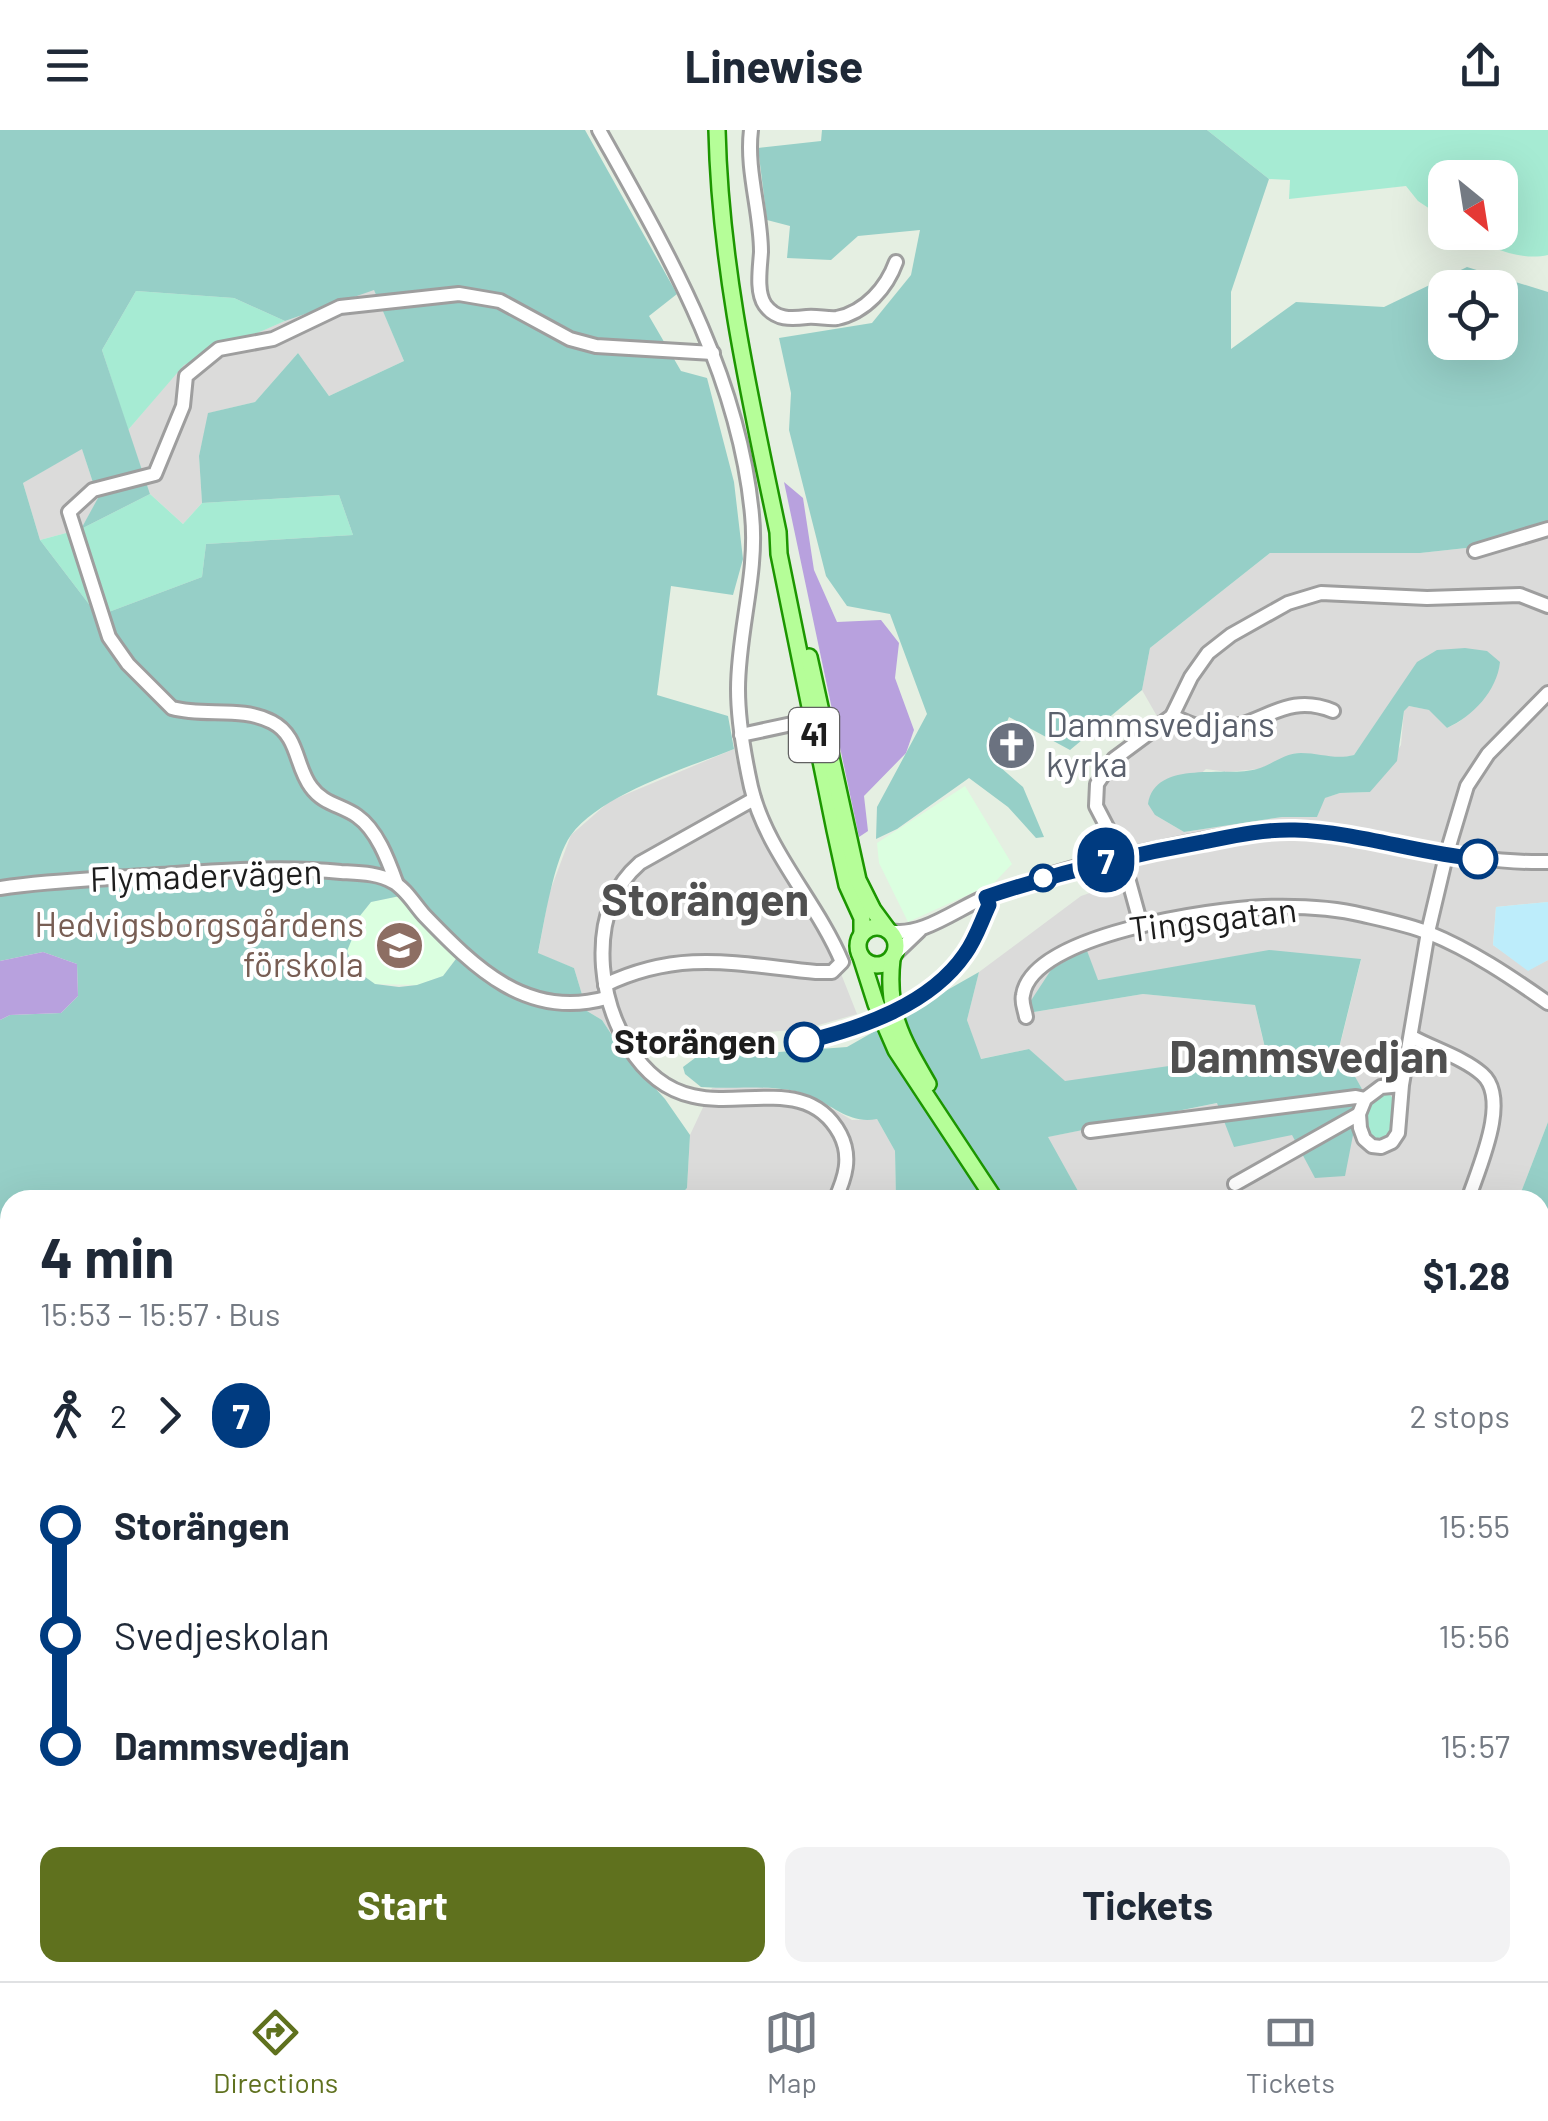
<!DOCTYPE html>
<html lang="en">
<head>
<meta charset="utf-8">
<style>
  body { margin:0; font-family:Barlow,sans-serif; background:#f2f2f3; color:#1f2937; height:100vh; display:flex; flex-direction:column; font-size:38px; white-space:nowrap }
  * { box-sizing:border-box; margin:0 }
  p { font-size:32px; color:#747a83 }
  .icon { flex:none; width:55px; height:55px; fill:none; stroke:currentColor; stroke-width:2; stroke-linecap:round; stroke-linejoin:round }
  .map { position:relative; flex:1; overflow:hidden }
  .sheet { position:absolute; left:0px; top:1060px; width:1550px; height:792px; display:flex; flex-direction:column; background:#fff; border-radius:30px 30px 0 0; box-shadow:0 10px 40px #0002 }
  .sheet>* { flex:none }
  .badge { padding:0 20px; border-radius:32px; font-size:35px; line-height:65px }
  .needle { width:65px; rotate:150deg }
  .controls { position:absolute; left:1428px; top:30px; display:grid; gap:20px }
  .controls a { display:grid; place-items:center; width:90px; height:90px; border-radius:20px; background:#fff; box-shadow:0 10px 40px #0002; font-size:50px }
  .map>.badge { position:absolute; translate:-50% -50%; box-shadow:0 0 0 5px #fff }
  .legs { display:flex; align-items:center; gap:15px; height:110px; padding:0 40px; font-size:32px }
  .legs p { margin-inline-start:auto }
  .summary { display:flex; align-items:center; justify-content:space-between; height:170px; padding:0 40px }
  h1 { font-size:55px; font-weight:700; line-height:75px }
  .button { display:flex; gap:20px; margin-top:auto; padding:20px 40px }
  .button a { flex:1; height:115px; border-radius:20px; background:#5f711e; color:#fff; font-size:40px; font-weight:700; line-height:115px; text-align:center }
  .button a+a { background:#f2f2f3; color:#1f2937 }
  ul { padding:0 40px; list-style:none }
  li { display:flex; align-items:center; gap:35px; height:110px; font-size:38px }
  li i { display:grid; place-items:center; width:15px; height:100%; margin:0 12px; background:currentColor }
  li i::after { content:''; width:25px; height:25px; margin:-12px; border:8px solid; border-radius:50%; background:#fff }
  li p { margin-inline-start:auto }
  li:first-child i { background:linear-gradient(#0000 50%,currentColor 0) }
  li:last-child i { background:linear-gradient(currentColor 50%,#0000 0) }
  header { display:flex; justify-content:space-between; align-items:center; height:130px; padding:0 40px; background:#fff; font-size:45px; font-weight:700 }
  .dock { display:flex; justify-content:space-around; align-items:center; height:140px; border-top:2px solid #e0e1e3; background:#fff; font-size:28px; color:#747a83 }
  .dock a { display:grid; justify-items:center; gap:5px }
  .dock .on { color:#5f711e }
  .map>svg:first-child { display:block }
  .residential { fill:#dbdbda; fill-rule:evenodd }
  .education { fill:#dbffe0 }
  .grass { fill:#a6ebd3 }
  .forest { fill:#96cfc7; fill-rule:evenodd }
  .park { fill:#bdedfb }
  .water { fill:#b8a1de }
  .lines { fill:none; stroke-linecap:round; stroke-linejoin:round }
  .minor-casing { stroke:#9e9e9e; stroke-width:18 }
  .major-casing { stroke:#1c9600; stroke-width:20 }
  .minor { stroke:#fff; stroke-width:12 }
  .major { stroke:#b5fe98; stroke-width:15 }
  .rail { stroke:#6b6b6b; stroke-width:2.5; stroke-dasharray:20 20; stroke-linecap:butt }
  .line-1-casing { stroke:#fff; stroke-width:22 }
  .line-1 { stroke:#003b80; stroke-width:15 }
  .stop-1-dot { fill:#fff; stroke:#003b80; stroke-width:5 }
  .labels { text-anchor:middle; stroke-width:8; stroke-linejoin:round; paint-order:stroke }
  .shield { fill:#fff; stroke:#616161; stroke-width:2.5 }
  .shield-label { font-size:32px; font-weight:bold; fill:#1d1d1d }
  .worship-label { font-size:35px; fill:#5b616d; stroke:#fff; text-anchor:start }
  .street-label { font-size:35px; fill:#1d1d1d; stroke:#fff }
  .education-label { font-size:35px; fill:#785e54; stroke:#fff; text-anchor:end }
  .stop-label { font-size:35px; font-weight:bold; fill:#1d1d1d; stroke:#fff; text-anchor:end }
  .district-label { font-size:45px; font-weight:bold; fill:#505050; stroke:#fff }
</style>
</head>
<body>
<header><svg class="icon" aria-label="menu" viewBox="0 0 24 24"><path d="M4 6h16M4 12h16M4 18h16"/></svg>Linewise<svg class="icon" aria-label="share" viewBox="0 0 24 24"><path d="M12 15V3M7 8l5-5 5 5M5 13v7h14v-7"/></svg></header>
<div class="map">
<svg width="1548" height="1851" viewBox="0 0 1548 1851">
  <rect width="100%" height="100%" fill="#e5efe2"/>
  <g class="residential">
    <polygon points="374,159 404,231 329,266 298,223 255,272 209,283 199,326 202,373 183,394 150,364 128,300 183,235 285,191"/>
    <polygon points="82,318 98,369 81,399 40,410 23,353"/>
    <path d="M 1548,390 L 1548,772 L 1496,777 L 1493,815 L 1528,840 L 1548,830 L 1548,992 L 1518,1070 L 1083,1070 L 1047,1007 L 1218,973 L 1293,1005 L 1315,1047 L 1362,959 L 1339,919 L 1361,830 L 1171,839 L 1097,850 L 1086,819 L 1034,882 L 1143,864 L 1255,875 L 1266,923 L 1064,952 L 1029,919 L 980,929 L 967,890 L 979,842 L 1081,766 L 1122,752 L 1090,670 L 1094,644 L 1109,625 L 1158,588 L 1142,560 L 1150,518 L 1270,423 L 1420,423 L 1531,411 ZM 1395,567 L 1470,581 L 1459,592 L 1447,598 L 1430,580 L 1409,576 L 1404,580 L 1401,615 L 1370,662 L 1340,663 L 1324,668 L 1317,687 L 1282,687 L 1184,702 L 1155,685 L 1206,639 L 1227,642 L 1259,639 L 1297,623 L 1338,629 L 1354,625 Z"/>
    <polygon points="734,619 744,664 754,686 834,826 857,884 805,899 685,909 625,925 602,890 587,881 574,838 538,824 549,764 571,705 610,671"/>
    <polygon points="752,955 809,965 852,990 877,989 895,1021 896,1070 676,1070 687,1058 690,1005 712,958"/>
    <polygon points="1548,1504 1548,1719 1540,1718 1540,1505"/>
    <polygon points="218,1842 1048,1842 1049,1851 211,1851"/>
  </g>
  <g class="education">
    <polygon points="965,656 1012,734 994,753 908,792 879,733 877,713"/>
    <polygon points="400,766 459,824 443,846 417,855 375,854 354,839 347,821 359,787 371,772"/>
  </g>
  <g class="grass">
    <path d="M 1207,0 L 1548,0 L 1548,125 C 1520,131 1489,118 1466,103 L 1500,102 L 1500,48 L 1445,48 L 1445,89 L 1418,71 L 1406,56 L 1289,69 L 1290,50 L 1269,49 Z"/>
    <polygon points="136,161 234,168 285,191 184,235 128,300 102,220"/>
    <polygon points="150,364 183,394 202,373 339,365 353,405 206,414 202,447 98,486 40,410 81,399"/>
    <polygon points="1381,964 1389,964 1397,973 1394,997 1389,1007 1372,1010 1365,999 1369,976"/>
    <polygon points="1131,1843 1245,1843 1221,1851 1135,1851"/>
  </g>
  <g class="forest">
    <path d="M 0,0 L 585,0 L 677,164 L 649,186 L 681,241 L 707,248 L 734,352 L 743,429 L 733,465 L 671,456 L 657,565 L 728,586 L 734,619 C 687,638 601,664 571,705 C 554,728 544,793 538,823 L 574,838 L 587,881 L 602,890 L 625,925 L 665,969 L 690,1005 L 687,1058 L 676,1070 L 10,1070 L 10,1842 L 218,1843 L 211,1851 L 0,1851 L 0,890 L 10,885 L 61,883 L 78,866 L 77,834 L 43,822 L 0,831 ZM 374,160 L 404,231 L 329,266 L 298,223 L 255,272 L 208,283 L 199,326 L 202,373 L 339,365 L 353,405 L 206,414 L 202,447 L 98,486 L 40,410 L 23,353 L 82,319 L 98,368 L 81,399 L 150,364 L 102,220 L 136,161 L 234,168 L 285,191 ZM 400,766 L 459,825 L 443,846 L 417,855 L 399,857 L 375,854 L 354,839 L 347,821 L 352,809 L 364,800 L 359,787 L 371,772 Z"/>
    <path d="M 822,0 L 1207,0 L 1269,49 L 1231,162 L 1231,219 L 1296,172 L 1384,177 L 1467,137 L 1548,162 L 1548,390 L 1531,411 L 1420,423 L 1270,423 L 1150,518 L 1142,560 L 1070,620 L 1009,587 L 991,629 L 1023,657 L 1044,707 L 1036,708 L 1008,677 L 969,648 L 897,699 L 876,709 L 877,677 L 927,584 L 890,484 L 847,476 L 826,446 L 789,300 L 791,263 L 779,208 L 872,193 L 911,145 L 920,100 L 858,106 L 831,130 L 787,128 L 790,96 L 767,90 L 758,18 L 821,11 ZM 1445,158 L 1500,158 L 1500,212 L 1445,212 Z"/>
    <path d="M 1465,518 L 1487,521 L 1500,532 C 1497,561 1473,586 1447,598 L 1429,580 L 1409,576 L 1404,581 L 1397,631 L 1370,662 L 1340,663 L 1325,668 L 1317,687 L 1282,687 L 1184,702 L 1155,685 L 1148,674 C 1155,628 1228,648 1257,639 C 1272,635 1284,623 1301,623 C 1320,623 1335,630 1354,625 L 1417,532 L 1437,520 Z"/>
    <path d="M 1086,818 L 1098,850 L 1269,820 L 1361,829 L 1339,918 L 1362,959 L 1345,1046 L 1315,1048 L 1292,1005 L 1234,1017 L 1217,973 L 1048,1007 L 1083,1070 L 896,1070 L 895,1021 L 877,989 C 850,994 835,977 812,967 C 780,952 734,960 701,957 L 685,944 L 683,937 L 695,928 L 847,917 L 979,842 L 967,890 L 981,929 L 1029,919 L 1065,951 L 1266,922 L 1255,875 L 1143,864 L 1034,882 L 1030,872 L 1051,840 Z"/>
    <polygon points="1548,992 1548,1189 1540,1210 1540,1070 1518,1070"/>
    <polygon points="1548,1275 1548,1504 1540,1505 1540,1301"/>
    <polygon points="1540,1718 1548,1719 1548,1851 1492,1851 1483,1843 1540,1842 1540,1761 1545,1754 1540,1747"/>
    <polygon points="1245,1842 1353,1843 1357,1851 1221,1851"/>
    <polygon points="1048,1843 1131,1843 1135,1851 1049,1851"/>
  </g>
  <polygon class="park" points="1548,772 1548,830 1528,841 1493,815 1496,777"/>
  <g class="water">
    <polygon points="784,352 803,368 814,440 837,492 881,490 899,513 895,548 914,600 906,623 864,666 868,701 859,707"/>
    <polygon points="43,822 77,834 78,866 61,883 10,885 0,890 0,831"/>
  </g>
  <g class="lines">
    <defs>
      <g id="minor">
        <path d="M 599,0 C 667,122 739,243 752,385 C 758,443 738,501 738,559 C 738,592 744,625 751,657 C 766,721 817,772 842,832 L 832,842 L 816,842 C 736,834 680,819 605,855"/>
        <path d="M 751,0 C 746,40 761,82 761,122 C 760,138 756,162 765,175 C 776,190 791,189 807,187 C 817,186 828,189 837,188 C 866,182 887,157 896,132"/>
        <polyline points="1475,421 1548,399"/>
        <path d="M 1172,586 C 1188,593 1201,600 1218,599 C 1262,597 1285,561 1333,581"/>
        <polyline points="741,605 820,588"/>
        <path d="M 754,669 L 640,733 C 609,760 600,796 603,837 C 607,888 637,954 693,966 C 744,978 809,946 840,1004 C 852,1027 845,1048 835,1070"/>
        <path d="M 396,752 C 388,730 377,700 357,686 C 341,675 323,674 311,657 C 295,636 299,606 272,592 C 242,576 204,587 172,578 L 128,534 L 109,507 L 69,382 L 93,360 L 155,344 L 183,276 L 186,246 L 219,219 L 273,209 L 340,177 L 459,164 L 500,171 L 570,209 L 596,216 L 713,223"/>
        <path d="M 0,758 C 53,750 106,749 159,745 C 220,741 280,736 341,742 C 358,743 379,743 393,752 C 405,758 415,775 424,785 C 475,838 527,890 606,868"/>
        <polyline points="1141,795 1122,726 1096,676 1097,654 1114,629 1172,586 1191,547 1208,523 1231,505 1288,473 1321,463 1427,468 1520,465 1548,476"/>
        <path d="M 890,801 C 922,808 959,777 988,766 C 1033,750 1080,734 1127,725 C 1182,715 1243,697 1300,701 C 1385,706 1460,734 1548,732"/>
        <polyline points="895,824 919,801"/>
        <path d="M 1026,887 C 1025,880 1021,872 1023,865 C 1032,804 1214,779 1264,777 C 1297,776 1331,777 1363,785 C 1385,790 1409,795 1429,803 C 1471,820 1511,847 1548,873"/>
        <path d="M 1412,907 C 1434,919 1464,928 1482,944 C 1511,969 1478,1039 1468,1070"/>
        <polyline points="1402,955 1381,957 1365,969 1359,984 1360,998 1364,1009 1372,1016 1381,1017 1392,1012 1398,1003 1402,955 1428,802 1446,726 1467,656 1488,624 1548,563"/>
        <polyline points="1090,1001 1356,967 1365,969"/>
        <polyline points="1235,1054 1359,984"/>
        <polyline points="1540,1237 1548,1213"/>
        <polyline points="1540,1257 1548,1235"/>
        <polyline points="1540,1471 1548,1477"/>
        <polyline points="946,1842 947,1851"/>
        <polyline points="430,1847 549,1842"/>
        <polyline points="272,1851 283,1842"/>
      </g>
      <g id="major">
        <path d="M 717,0 C 720,137 750,268 778,402 L 779,424 L 835,700 L 847,755 L 862,788 L 862,804"/>
        <polyline points="809,527 858,750 873,780 887,799"/>
        <circle cx="877" cy="816" r="19"/>
        <polyline points="861,827 876,874 896,920 995,1070"/>
        <path d="M 892,829 C 886,883 902,909 928,954"/>
        <polyline points="1428,1842 1432,1851"/>
        <polyline points="1445,1842 1450,1851"/>
      </g>
    </defs>
    <use href="#minor" class="minor-casing"/>
    <use href="#major" class="major-casing"/>
    <use href="#minor" class="minor"/>
    <use href="#major" class="major"/>
    <polyline class="rail" points="1322,1851 1400,1844 1461,1851"/>
  </g>
  <g class="lines">
    <defs>
      <path id="line-1" d="M 804,912 C 861,898 930,875 965,824 C 976,809 981,792 989,775 L 986,767 C 1058,743 1129,725 1203,712 C 1233,706 1264,699 1295,700 C 1357,702 1416,723 1478,729"/>
    </defs>
    <use href="#line-1" class="line-1-casing"/>
    <use href="#line-1" class="line-1"/>
  </g>
  <defs>
    <symbol id="church-disc" viewBox="-11 -11 22 22"><circle r="9.5" fill="#6b7280" stroke="#fff"/><path d="M-1.2-6h2.4v3.5h3.3v2.4h-3.3V6h-2.4V-.1h-3.3v-2.4h3.3Z" fill="#fff"/></symbol>
    <symbol id="school-disc" viewBox="-11 -11 22 22"><circle r="9.5" fill="#8d6e63" stroke="#fff"/><path d="M0-5L7-2L0 1L-7-2ZM-4 1L0 2.5L4 1V4Q0 6-4 4Z" fill="#fff"/></symbol>
  </defs>
  <g fill-rule="evenodd">
    <use href="#church-disc" x="984" y="588" width="55" height="55"/>
    <use href="#school-disc" x="372" y="788" width="55" height="55"/>
  </g>
  <g class="stop-1-dot">
    <circle cx="1478" cy="729" r="18"/>
    <circle cx="1043" cy="748" r="12"/>
    <circle cx="804" cy="912" r="18"/>
  </g>
  <g class="labels">
    <rect class="shield" x="789" y="578" width="50" height="54" rx="8"/>
    <g class="shield-label">
      <text x="814" y="616">41</text>
    </g>
    <g class="worship-label">
      <text x="1046" y="607">Dammsvedjans<tspan x="1046" dy="40">kyrka</tspan></text>
    </g>
    <g class="street-label">
      <text transform="translate(206 746) rotate(-2)" y="12">Flymadervägen</text>
      <text transform="translate(1213 790) rotate(-7)" y="12">Tingsgatan</text>
    </g>
    <g class="education-label">
      <text x="364" y="807">Hedvigsborgsgårdens<tspan x="364" dy="40">förskola</tspan></text>
    </g>
    <g class="stop-label">
      <text x="776" y="924">Storängen</text>
    </g>
    <g class="district-label">
      <text x="705" y="786">Storängen</text>
      <text x="1309" y="943">Dammsvedjan</text>
    </g>
  </g>
</svg>
<div class="controls">
<a><svg class="needle" viewBox="-14 -14 28 28"><path d="M0-13l5 13h-10z" fill="#e53935"/><path d="M0 13l5-13h-10z" fill="#747a83"/></svg></a>
<a><svg class="icon" aria-label="locate" viewBox="0 0 24 24"><circle cx="12" cy="12" r="6"/><path d="M12 2v4M12 18v4M2 12h4M18 12h4"/></svg></a>
</div>
<b class="badge" style="left:1106px;top:730px;background:#003b80;color:#fff">7</b>
<section class="sheet">
<div class="summary"><div><h1>4 min</h1><p>15:53 – 15:57 · Bus</p></div><b>$1.28</b></div>
<div class="legs"><svg class="icon" aria-label="walk" viewBox="0 0 24 24"><circle cx="13" cy="4" r="2"/><path d="M13 8l-2 6 4 7M11 14l-3 7M7 12l3-4h3l4 4"/></svg>2<svg class="icon" aria-label="forward" viewBox="0 0 24 24"><path d="M9 5l7 7-7 7"/></svg><b class="badge" style="background:#003b80;color:#fff">7</b><p>2 stops</p></div>
<ul>
<li><i style="color:#003b80"></i><b>Storängen</b><p>15:55</p></li>
<li><i style="color:#003b80"></i><span>Svedjeskolan</span><p>15:56</p></li>
<li><i style="color:#003b80"></i><b>Dammsvedjan</b><p>15:57</p></li>
</ul>
<div class="button"><a>Start</a><a>Tickets</a></div>
</section>
</div>
<nav class="dock">
<a class="on"><svg class="icon" aria-label="directions" viewBox="0 0 24 24"><path d="M12 3l9 9-9 9-9-9zM9 14v-3h6M13 9l2 2-2 2"/></svg>Directions</a>
<a><svg class="icon" aria-label="map" viewBox="0 0 24 24"><path d="M3 6l6-2 6 2 6-2v14l-6 2-6-2-6 2zM9 4v14M15 6v14"/></svg>Map</a>
<a><svg class="icon" aria-label="tickets" viewBox="0 0 24 24"><path d="M3 7h18v10H3zM15 7v10"/></svg>Tickets</a>
</nav>
</body>
</html>
